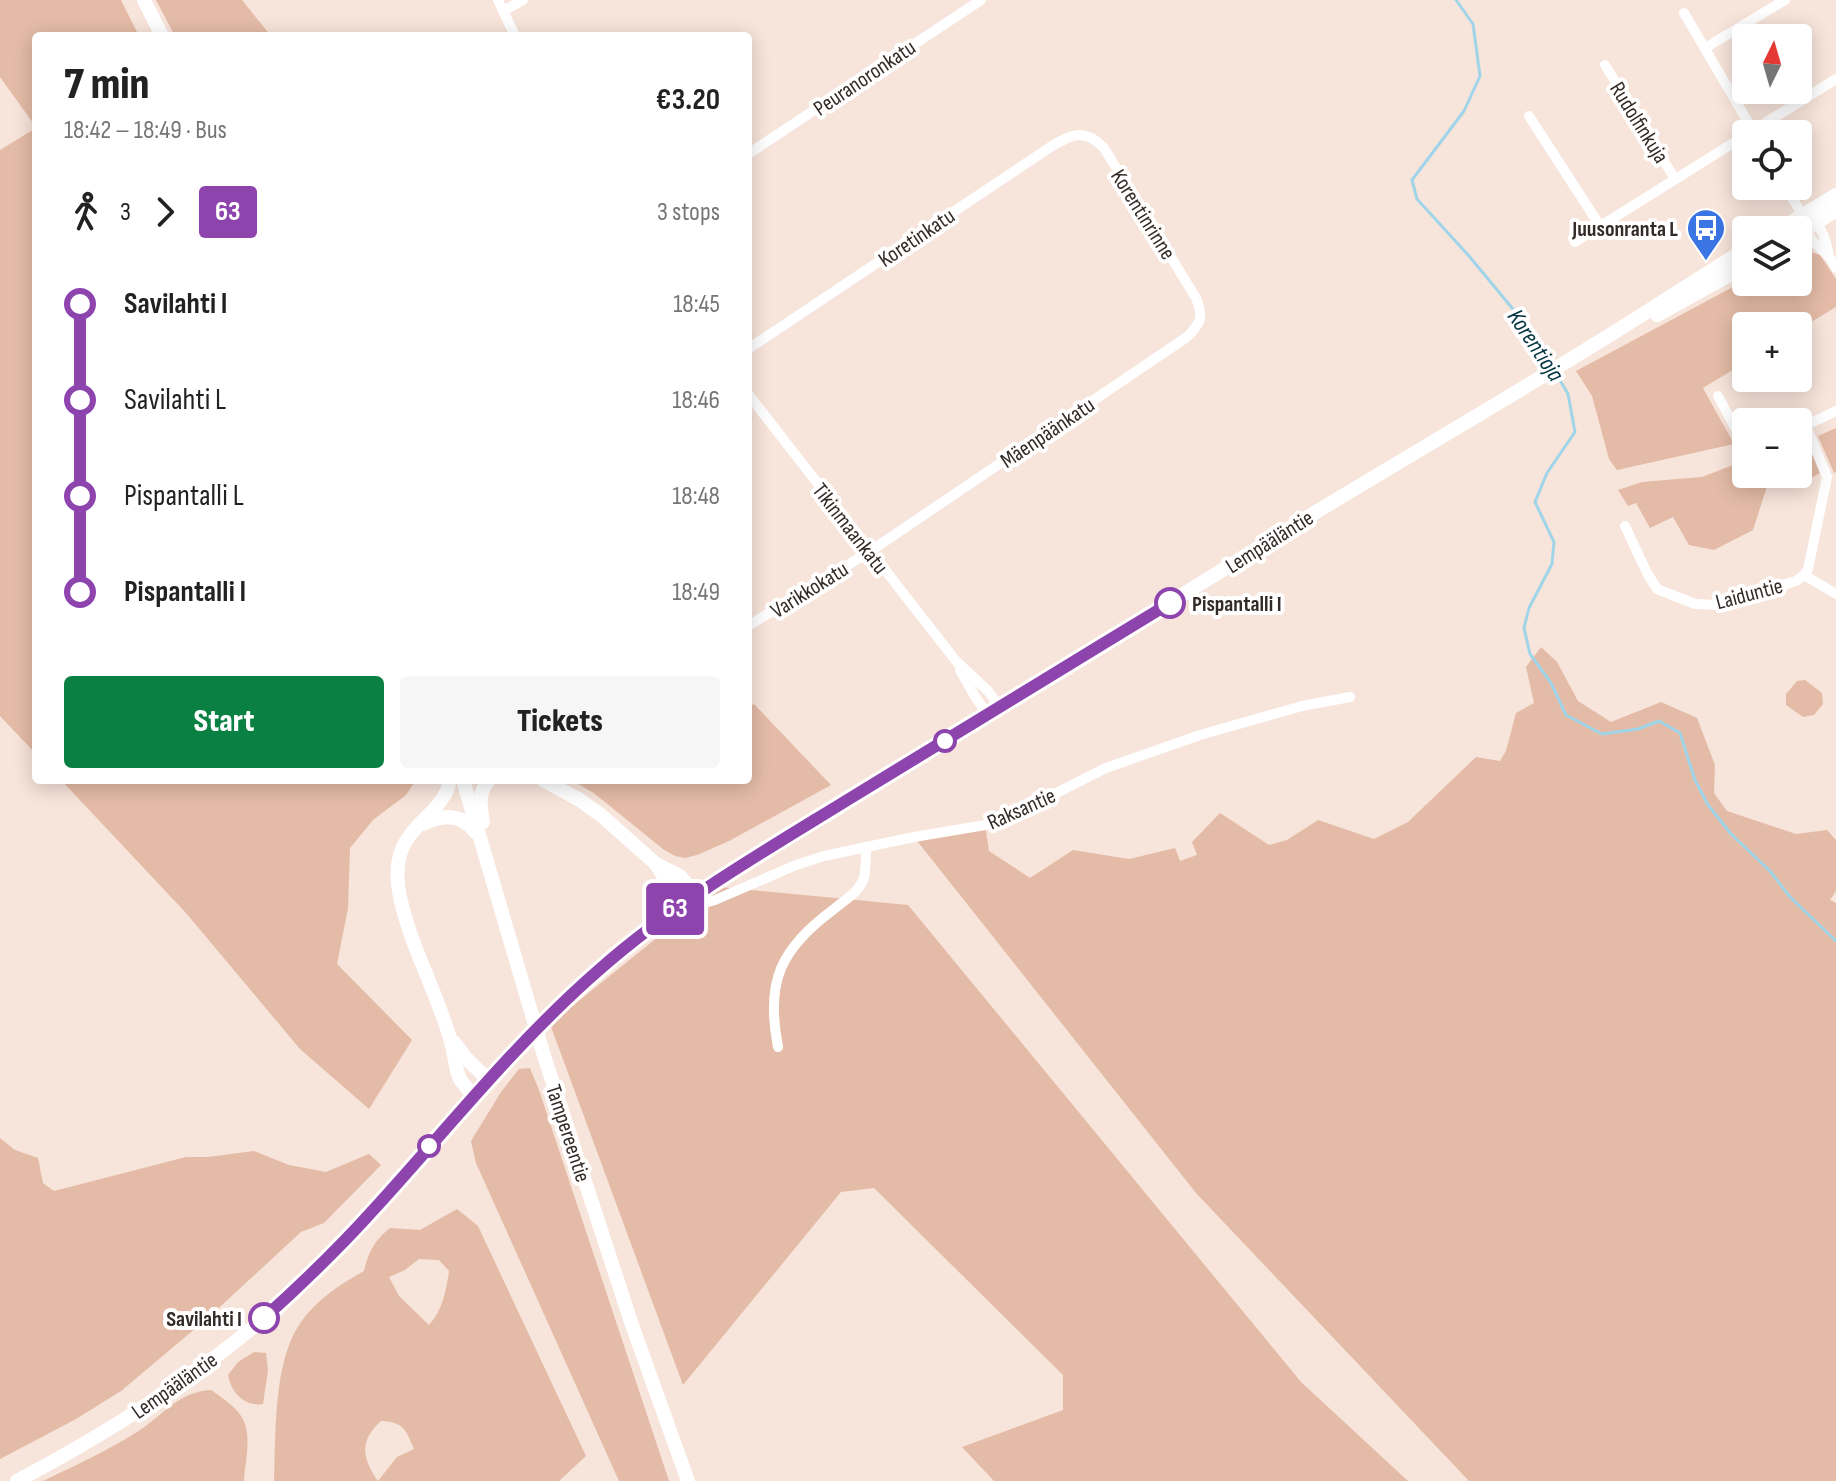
<!DOCTYPE html>
<html lang="en">
<head>
<meta charset="utf-8">
<style>
  body { margin:0; font-family:"Sofia Sans Condensed",sans-serif; background:#f6f6f6; color:#222; height:100vh; display:flex; flex-direction:column; font-size:30px; white-space:nowrap }
  * { box-sizing:border-box; margin:0 }
  p { font-size:26px; color:#767676 }
  .icon { flex:none; width:44px; height:44px; fill:none; stroke:currentColor; stroke-width:2; stroke-linecap:round; stroke-linejoin:round }
  .map { position:relative; flex:1; overflow:hidden }
  .drawer { position:absolute; left:32px; top:32px; width:720px; height:752px; display:flex; flex-direction:column; background:#fff; border-radius:8px; box-shadow:0 4px 20px #0003 }
  .drawer>* { flex:none }
  .badge { padding:0 16px; border-radius:6px; font-size:28px; line-height:52px }
  .needle { width:52px; rotate:5deg }
  .controls { position:absolute; left:1732px; top:24px; display:grid; gap:16px }
  .controls a { display:grid; place-items:center; width:80px; height:80px; border-radius:8px; background:#fff; box-shadow:0 4px 20px #0003; font-size:40px }
  .map>.badge { position:absolute; translate:-50% -50%; box-shadow:0 0 0 4px #fff }
  .legs { display:flex; align-items:center; gap:12px; height:88px; padding:0 32px; font-size:26px }
  .legs p { margin-inline-start:auto }
  .overview { display:flex; align-items:center; justify-content:space-between; height:136px; padding:0 32px }
  h1 { font-size:44px; font-weight:800; line-height:60px }
  .cta { display:flex; gap:16px; margin-top:auto; padding:16px 32px }
  .cta a { flex:1; height:92px; border-radius:8px; background:#0b8043; color:#fff; font-size:32px; font-weight:800; line-height:92px; text-align:center }
  .cta a+a { background:#f6f6f6; color:#222 }
  ul { padding:0 32px; list-style:none }
  li { display:flex; align-items:center; gap:28px; height:96px; font-size:30px }
  li i { display:grid; place-items:center; width:12px; height:100%; margin:0 10px; background:currentColor }
  li i::after { content:''; width:20px; height:20px; margin:-10px; border:6px solid; border-radius:50%; background:#fff }
  li p { margin-inline-start:auto }
  li:first-child i { background:linear-gradient(#0000 50%,currentColor 0) }
  li:last-child i { background:linear-gradient(currentColor 50%,#0000 0) }
  .map>svg:first-child { display:block }
  .green { fill:#e4bba6; fill-rule:evenodd }
  .lines { fill:none; stroke-linecap:round; stroke-linejoin:round }
  .stream { stroke:#a0d5e9; stroke-width:3 }
  .minor { stroke:#fff; stroke-width:10 }
  .major { stroke:#fff; stroke-width:14 }
  .line-1-casing { stroke:#fff; stroke-width:18 }
  .line-1 { stroke:#8e44ad; stroke-width:12 }
  .stop-1-dot { fill:#fff; stroke:#8e44ad; stroke-width:4 }
  .labels { text-anchor:middle; stroke-width:8; stroke-linejoin:round; paint-order:stroke }
  .street-label { font-size:22px; fill:#322b28; stroke:#fff }
  .poi-label { font-size:22px; font-weight:bold; fill:#322b28; stroke:#fff; text-anchor:end }
  .stop-label { font-size:22px; font-weight:bold; fill:#322b28; stroke:#fff; text-anchor:start }
  .water-label { font-size:24px; font-style:italic; fill:#023442; stroke:#fff }
</style>
</head>
<body>
<div class="map">
<svg width="1836" height="1481" viewBox="0 0 1836 1481">
  <rect width="100%" height="100%" fill="#f7e4da"/>
  <g class="green">
    <polygon points="0,0 121,0 139,36 36,36 36,127 0,77"/>
    <polygon points="156,0 242,0 271,36 175,36"/>
    <polygon points="36,128 36,754 0,716 0,150"/>
    <polygon points="1803,250 1820,255 1836,279 1836,307 1798,330 1798,326 1746,326 1746,362 1703,388 1734,444 1617,470 1609,459 1592,396 1576,371 1746,280 1746,282 1798,282 1798,253"/>
    <polygon points="1836,428 1836,472 1834,473 1818,436"/>
    <polygon points="1807,435 1822,472 1809,479 1780,474 1798,474 1798,439"/>
    <polygon points="1746,460 1746,474 1771,474 1753,530 1714,550 1689,545 1673,517 1650,528 1636,503 1628,506 1618,490 1642,482 1702,477"/>
    <polygon points="1541,647 1557,662 1578,701 1611,722 1661,702 1697,718 1715,765 1714,793 1727,811 1796,834 1827,830 1836,840 1836,891 1830,900 1836,903 1836,1481 1469,1481 1196,1193 914,837 985,825 989,851 1030,878 1073,850 1129,859 1175,848 1180,861 1197,855 1192,842 1220,813 1269,845 1287,840 1318,820 1374,839 1408,822 1476,757 1500,761 1506,751 1516,713 1534,703 1526,667"/>
    <polygon points="1805,680 1822,693 1823,704 1814,715 1803,717 1786,705 1786,694 1797,681"/>
    <polygon points="754,704 831,785 729,841 697,855 685,858 675,856 663,849 595,794 572,780 748,780 748,708"/>
    <polygon points="61,780 416,780 406,795 373,820 350,848 348,908 337,964 412,1040 369,1109 300,1049 186,913"/>
    <polygon points="720,887 908,905 1301,1382 1408,1481 994,1481 962,1447 1063,1410 1063,1375 874,1188 841,1192 683,1385 550,1024"/>
    <polygon points="530,1068 539,1090 669,1481 619,1481 476,1163 471,1141 501,1092 519,1069"/>
    <polygon points="0,1138 15,1150 38,1158 43,1183 54,1191 186,1157 208,1157 254,1151 289,1165 326,1172 369,1154 381,1165 324,1223 301,1232 209,1317 121,1391 76,1419 0,1459"/>
    <path d="M 457,1209 L 478,1226 L 586,1456 L 559,1481 L 274,1481 C 276,1434 273,1361 301,1322 C 317,1299 341,1284 364,1271 C 369,1251 374,1241 390,1228 L 420,1230 ZM 419,1259 L 439,1260 L 449,1271 C 446,1291 443,1309 429,1325 L 399,1296 L 389,1277 L 405,1270 ZM 381,1421 C 404,1422 406,1430 414,1449 L 397,1457 L 378,1481 C 362,1458 359,1441 381,1421 Z"/>
    <path d="M 254,1352 L 266,1353 L 268,1370 L 263,1404 C 244,1407 231,1392 228,1375 L 238,1362 Z"/>
    <path d="M 211,1390 C 221,1397 235,1406 241,1416 C 253,1433 245,1462 244,1481 L 43,1481 C 74,1466 107,1451 137,1432 C 164,1415 177,1392 211,1390 Z"/>
  </g>
  <g class="lines">
    <g class="stream">
      <polyline points="1456,0 1473,24 1480,76 1464,111 1412,180 1417,199 1469,256 1522,320 1550,365"/>
      <polyline points="1557,375 1568,394 1575,432 1547,473 1535,502 1554,542 1552,564 1529,608 1524,628 1530,654 1551,683 1566,715 1602,734 1638,729 1659,721 1680,733 1695,780 1708,805 1731,834 1770,871 1790,897 1836,941"/>
    </g>
    <g class="minor">
      <polyline points="498,0 515,36"/>
      <polyline points="503,11 523,0"/>
      <polyline points="1684,13 1755,134"/>
      <polyline points="1705,48 1785,0"/>
      <polyline points="1605,65 1675,179"/>
      <polyline points="1529,116 1600,226"/>
      <polyline points="1749,133 1836,79"/>
      <polyline points="748,154 981,0"/>
      <polyline points="1785,186 1803,216 1806,230 1812,240 1830,258 1836,268"/>
      <path d="M 1812,221 C 1824,229 1826,242 1829,256"/>
      <polyline points="1575,242 1746,135"/>
      <path d="M 748,349 L 1052,146 C 1073,134 1085,128 1104,148 L 1196,298 C 1204,317 1201,323 1187,337 L 869,552 L 748,626"/>
      <polyline points="748,394 956,661 988,691 1000,707"/>
      <polyline points="1718,396 1746,448"/>
      <polyline points="1798,429 1836,411"/>
      <polyline points="1625,526 1647,573 1657,589 1695,604 1718,605 1796,581 1804,575 1808,569 1827,477 1806,426"/>
      <polyline points="1804,575 1836,594"/>
      <polyline points="960,670 976,698 988,715"/>
      <polyline points="689,899 708,902 715,900 796,865 824,856 914,837 985,825 1007,818 1106,768 1200,735 1302,706 1350,697"/>
      <path d="M 778,1047 C 765,980 781,949 834,909 C 845,900 859,892 864,878 C 866,869 866,857 866,847"/>
    </g>
    <g class="major">
      <polyline points="144,0 162,36"/>
      <polyline points="1778,230 1836,195"/>
      <polyline points="1798,235 1836,210"/>
      <polyline points="1657,315 1746,266"/>
      <path d="M 450,780 C 445,811 408,824 400,855 C 396,869 397,883 400,897 C 410,944 435,989 449,1035 C 454,1048 454,1063 459,1077 C 462,1084 469,1090 474,1096"/>
      <polyline points="463,780 545,1059 632,1325 688,1481"/>
      <polyline points="543,780 580,800 602,816 656,864 680,876 686,883 689,899"/>
      <path d="M 483,822 C 480,806 478,792 489,780"/>
      <path d="M 423,824 C 443,814 462,813 475,832"/>
      <path d="M 656,864 C 666,881 671,891 689,899"/>
      <polyline points="454,1042 465,1057 488,1080"/>
      <path d="M 17,1481 C 119,1427 214,1366 299,1287 C 361,1228 416,1161 473,1097 C 528,1036 586,977 651,927 C 696,891 745,862 794,832 C 858,793 923,755 987,716 C 1097,648 1206,579 1316,512 C 1407,457 1500,403 1592,346 C 1643,315 1694,281 1746,249"/>
    </g>
  </g>
  <g class="lines">
    <defs>
      <path id="line-1" d="M 264,1318 C 303,1283 341,1246 376,1207 C 449,1127 517,1041 600,969 C 676,902 763,852 849,799 C 957,734 1063,668 1170,603"/>
    </defs>
    <use href="#line-1" class="line-1-casing"/>
    <use href="#line-1" class="line-1"/>
  </g>
  <defs>
    <symbol id="bus-pin" viewBox="-11 -11 22 30"><path d="M0 17L-7.5 6A9.5 9.5 0 1 1 7.5 6Z" fill="#3b75e4" stroke="#fff"/><path d="M-5-6H5V4H4V6H2V4H-2V6H-4V4H-5ZM-3.5-4V0h7V-4ZM-3.5 1.2v1.5H-2V1.2ZM2 1.2v1.5H3.5V1.2Z" fill="#fff"/></symbol>
  </defs>
  <g fill-rule="evenodd">
    <use href="#bus-pin" x="1684" y="206" width="44" height="60"/>
  </g>
  <g class="stop-1-dot">
    <circle cx="1170" cy="603" r="14"/>
    <circle cx="945" cy="741" r="10"/>
    <circle cx="429" cy="1146" r="10"/>
    <circle cx="264" cy="1318" r="14"/>
  </g>
  <g class="labels">
    <g class="street-label">
      <text transform="translate(864 77) rotate(-34)" y="8">Peuranoronkatu</text>
      <text transform="translate(1640 122) rotate(58)" y="8">Rudolfinkuja</text>
      <text transform="translate(1144 214) rotate(58)" y="8">Korentinrinne</text>
      <text transform="translate(916 237) rotate(-34)" y="8">Koretinkatu</text>
      <text transform="translate(1047 432) rotate(-34)" y="8">Mäenpäänkatu</text>
      <text transform="translate(851 528) rotate(52)" y="8">Tikinmaankatu</text>
      <text transform="translate(1269 541) rotate(-32)" y="8">Lempääläntie</text>
      <text transform="translate(809 589) rotate(-32)" y="8">Varikkokatu</text>
      <text transform="translate(1749 593) rotate(-15)" y="8">Laiduntie</text>
      <text transform="translate(1021 808) rotate(-24)" y="8">Raksantie</text>
      <text transform="translate(569 1133) rotate(72)" y="8">Tampereentie</text>
      <text transform="translate(174 1385) rotate(-35)" y="8">Lempääläntie</text>
    </g>
    <g class="poi-label">
      <text x="1678" y="236">Juusonranta L</text>
    </g>
    <g class="stop-label">
      <text x="1192" y="611">Pispantalli I</text>
      <text x="242" y="1326" text-anchor="end">Savilahti I</text>
    </g>
    <g class="water-label">
      <text transform="translate(1536 345) rotate(56)" y="8">Korentioja</text>
    </g>
  </g>
</svg>
<div class="controls">
<a><svg class="needle" viewBox="-14 -14 28 28"><path d="M0-13l5 13h-10z" fill="#e53935"/><path d="M0 13l5-13h-10z" fill="#767676"/></svg></a>
<a><svg class="icon" aria-label="locate" viewBox="0 0 24 24"><circle cx="12" cy="12" r="6"/><path d="M12 2v4M12 18v4M2 12h4M18 12h4"/></svg></a>
<a><svg class="icon" aria-label="layers" viewBox="0 0 24 24"><path d="M12 4l9 5-9 5-9-5zM3 14l9 5 9-5"/></svg></a>
<a>+</a>
<a>−</a>
</div>
<b class="badge" style="left:675px;top:909px;background:#8e44ad;color:#fff">63</b>
<section class="drawer">
<div class="overview"><div><h1>7 min</h1><p>18:42 – 18:49 · Bus</p></div><b>€3.20</b></div>
<div class="legs"><svg class="icon" aria-label="walk" viewBox="0 0 24 24"><circle cx="13" cy="4" r="2"/><path d="M13 8l-2 6 4 7M11 14l-3 7M7 12l3-4h3l4 4"/></svg>3<svg class="icon" aria-label="forward" viewBox="0 0 24 24"><path d="M9 5l7 7-7 7"/></svg><b class="badge" style="background:#8e44ad;color:#fff">63</b><p>3 stops</p></div>
<ul>
<li><i style="color:#8e44ad"></i><b>Savilahti I</b><p>18:45</p></li>
<li><i style="color:#8e44ad"></i><span>Savilahti L</span><p>18:46</p></li>
<li><i style="color:#8e44ad"></i><span>Pispantalli L</span><p>18:48</p></li>
<li><i style="color:#8e44ad"></i><b>Pispantalli I</b><p>18:49</p></li>
</ul>
<div class="cta"><a>Start</a><a>Tickets</a></div>
</section>
</div>
</body>
</html>
